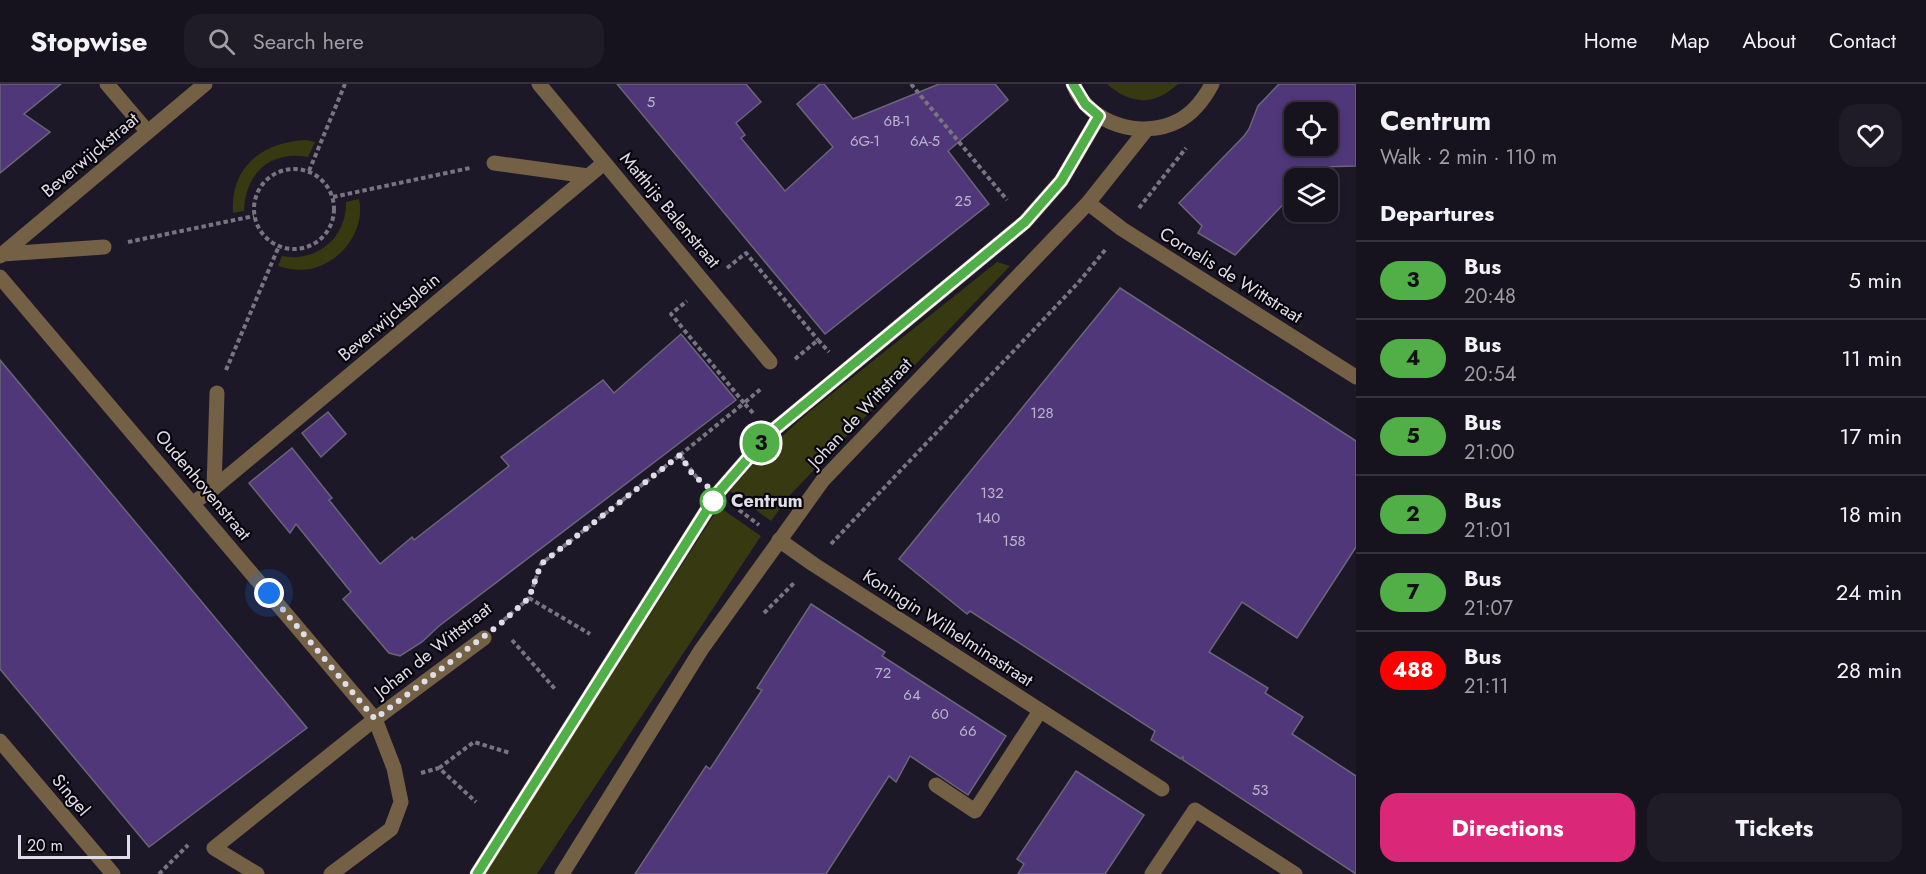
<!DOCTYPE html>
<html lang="en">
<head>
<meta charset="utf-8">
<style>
  body { margin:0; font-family:Jost,sans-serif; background:#1f1b27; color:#f1f3f6; height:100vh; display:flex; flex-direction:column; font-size:22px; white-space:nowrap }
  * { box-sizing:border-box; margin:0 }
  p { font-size:20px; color:#9e9ea4 }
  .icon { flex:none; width:33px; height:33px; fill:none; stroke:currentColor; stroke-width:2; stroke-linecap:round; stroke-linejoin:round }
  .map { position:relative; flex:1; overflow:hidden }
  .panel { display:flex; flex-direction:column; background:#16121e; width:570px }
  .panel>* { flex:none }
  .badge { padding:0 12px; border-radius:20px; font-size:21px; line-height:39px }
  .tools { position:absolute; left:1284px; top:18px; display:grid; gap:12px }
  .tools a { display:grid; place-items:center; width:54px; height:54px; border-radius:12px; background:#16121e; box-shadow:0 3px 9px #0003,0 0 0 2px #35323c; font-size:30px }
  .scale { position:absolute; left:18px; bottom:15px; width:112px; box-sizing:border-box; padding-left:6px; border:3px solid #e0dde8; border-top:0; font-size:16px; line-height:21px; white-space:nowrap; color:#e0dde8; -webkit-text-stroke:4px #07050b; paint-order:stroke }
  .you { position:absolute; width:30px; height:30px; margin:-15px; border:4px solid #fff; border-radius:50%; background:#1a73e8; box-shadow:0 0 0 9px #1a73e833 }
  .map>.badge { position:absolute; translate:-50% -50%; box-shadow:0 0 0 3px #fff }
  h2 { padding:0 24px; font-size:22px; line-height:54px }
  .round { display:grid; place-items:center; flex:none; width:63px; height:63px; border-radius:18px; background:#1f1b27 }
  .overview { display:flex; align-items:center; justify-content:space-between; height:102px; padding:0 24px }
  h1 { font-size:28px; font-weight:700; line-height:45px }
  .action { display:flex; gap:12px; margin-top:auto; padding:12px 24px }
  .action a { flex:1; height:69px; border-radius:18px; background:#db2777; color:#fff; font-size:24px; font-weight:700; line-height:69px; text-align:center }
  .action a+a { background:#1f1b27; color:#f1f3f6 }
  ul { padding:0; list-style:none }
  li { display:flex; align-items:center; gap:18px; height:78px; padding:0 24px; border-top:2px solid #35323c }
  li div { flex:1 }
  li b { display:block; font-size:22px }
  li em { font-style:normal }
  li .badge { min-width:66px; font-weight:700; text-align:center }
  header { display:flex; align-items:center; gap:36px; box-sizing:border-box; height:84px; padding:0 30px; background:#16121e; border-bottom:2px solid #35323c }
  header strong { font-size:28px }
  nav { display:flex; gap:33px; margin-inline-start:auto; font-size:21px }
  .search { width:420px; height:54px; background:#1f1b27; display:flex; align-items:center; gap:15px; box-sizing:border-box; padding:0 21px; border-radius:18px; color:#9e9ea4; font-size:22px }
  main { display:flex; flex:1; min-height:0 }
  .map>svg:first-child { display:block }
  .green { fill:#373910 }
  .building { fill:#4f377a; stroke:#6a6578; stroke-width:1.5; fill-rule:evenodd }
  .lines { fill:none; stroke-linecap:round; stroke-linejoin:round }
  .path { stroke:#787481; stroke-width:4; stroke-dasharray:4.5 3; stroke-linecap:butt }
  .minor { stroke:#746044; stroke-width:15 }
  .line-casing { stroke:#fff; stroke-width:14 }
  .line { stroke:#50af46; stroke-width:9 }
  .walk { stroke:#e0dde8; stroke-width:6; stroke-dasharray:0 10.8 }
  .stop-dot { fill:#fff; stroke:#50af46; stroke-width:3 }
  .labels { text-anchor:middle; stroke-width:4.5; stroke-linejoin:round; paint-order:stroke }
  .number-label { font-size:15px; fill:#bcb4cc }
  .street-label { font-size:18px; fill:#e0dde8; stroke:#07050b }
  .stop-label { font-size:18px; font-weight:bold; fill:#e0dde8; stroke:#07050b; text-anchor:start }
</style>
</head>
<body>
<header>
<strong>Stopwise</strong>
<div class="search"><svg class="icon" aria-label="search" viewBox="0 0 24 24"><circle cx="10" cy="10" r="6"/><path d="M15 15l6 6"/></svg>Search here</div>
<nav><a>Home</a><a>Map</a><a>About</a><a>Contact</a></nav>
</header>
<main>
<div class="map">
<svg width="1356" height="790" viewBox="0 0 1356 790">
  <rect width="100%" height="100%" fill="#1d1828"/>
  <g class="green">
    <path d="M 1107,0 L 1178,0 C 1154,22 1131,21 1107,0 Z"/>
    <path d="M 306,56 L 315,58 L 308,73 C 271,66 245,89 244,127 L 233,129 C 230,82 263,58 306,56 Z"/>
    <path d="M 359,115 C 366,146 341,179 310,185 C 299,187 288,185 278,182 L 282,172 C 317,179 347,153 346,118 Z"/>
    <polygon points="997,178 1010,182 790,411 771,437 730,407 760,372 809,328"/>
    <polygon points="719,423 761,452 537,790 484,790"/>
  </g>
  <g class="building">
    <polygon points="0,0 61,0 24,30 50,48 0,89"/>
    <polygon points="617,0 746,0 761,18 736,39 745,51 741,54 785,107 833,63 797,20 820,0 824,0 853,35 939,0 995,0 1008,16 948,67 989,120 825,250"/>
    <path d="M 1279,0 L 1356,0 L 1356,82 L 1319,83 L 1308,94 L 1294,94 L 1294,109 L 1235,171 L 1198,149 L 1202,142 L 1179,119 L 1244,52 L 1249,45 L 1258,22 ZM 1294,28 L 1328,28 L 1328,62 L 1294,62 Z"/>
    <polygon points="1120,204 1356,357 1356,463 1297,554 1242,518 1209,568 1268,604 1265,609 1303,633 1292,650 1356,692 1356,790 1183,676 1183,673 1181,675 1151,656 1155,647 970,527 967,530 899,475"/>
    <polygon points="681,250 736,316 439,542 422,558 400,572 389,569 343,515 351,508 296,440 290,449 249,399 292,364 332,414 329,416 380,480 412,453 414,456 509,382 501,373 603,296 614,309"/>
    <polygon points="0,276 307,644 149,763 0,585"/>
    <polygon points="328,328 346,350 321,373 302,349"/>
    <polygon points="811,520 885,568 882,572 1006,652 968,711 910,672 896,698 889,692 826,790 635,790 706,682 710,685 762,606 757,604"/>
    <polygon points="1076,687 1144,731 1105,790 1018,790 1024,780 1017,775"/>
  </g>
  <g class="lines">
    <g class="path">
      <polyline points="911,0 1007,116"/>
      <circle cx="294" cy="125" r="40"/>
      <polyline points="309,87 345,0"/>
      <polyline points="333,113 470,84"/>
      <polyline points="1139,124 1186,64"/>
      <polyline points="128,158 254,132"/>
      <polyline points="727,184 746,169 818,256"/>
      <polyline points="795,275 818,256 829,268"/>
      <polyline points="226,286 279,162"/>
      <polyline points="753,329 744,319 762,304"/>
      <polyline points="680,371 744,319 671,230 687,217"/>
      <polyline points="739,426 759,441"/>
      <polyline points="831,460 1078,199 1106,165"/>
      <polyline points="529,514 590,550"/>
      <polyline points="764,529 795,498"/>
      <polyline points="504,536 529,514 541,480 680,371 697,394"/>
      <polyline points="512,556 555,605"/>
      <polyline points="439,684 474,658 510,669"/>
      <polyline points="421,689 439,684 476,718"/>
      <polyline points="159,790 188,761"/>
    </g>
    <g class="minor">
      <polyline points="107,0 147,47"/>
      <polyline points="539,0 770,278"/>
      <path d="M 1073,0 C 1089,40 1141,56 1178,37 C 1194,29 1204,15 1212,0"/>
      <polyline points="494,79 588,92"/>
      <polyline points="1088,119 1122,145 1356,293"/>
      <polyline points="3,170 104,163"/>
      <polyline points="0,172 205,0"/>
      <polyline points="0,193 375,635 394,684 401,718 391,745 331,790"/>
      <polyline points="214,404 217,309"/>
      <polyline points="193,419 214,404 604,79"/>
      <polyline points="779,456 813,480 1162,705"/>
      <polyline points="0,657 113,790"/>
      <polyline points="936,701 975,727 1040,627"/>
      <polyline points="257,790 214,764 375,635 484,554"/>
      <polyline points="477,790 717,410 770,349 1025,138 1061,97 1099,32"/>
      <polyline points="562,790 701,566 823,396 1088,119 1146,46"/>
      <polyline points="1152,790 1195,726 1295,790"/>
    </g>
  </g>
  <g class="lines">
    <defs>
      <polyline id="line" points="477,790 717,410 770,349 1025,138 1061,97 1099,32 1085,20 1073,0"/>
    </defs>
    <use href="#line" class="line-casing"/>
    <use href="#line" class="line"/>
    <polyline class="walk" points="269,509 375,635 499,541 529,514 541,480 680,371 693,391 717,410 712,418 713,417"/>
  </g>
  <circle class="stop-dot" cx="713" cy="417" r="12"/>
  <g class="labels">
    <g class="number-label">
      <text x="651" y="23">5</text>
      <text x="897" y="42">6B-1</text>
      <text x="865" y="62">6G-1</text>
      <text x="925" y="62">6A-5</text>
      <text x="963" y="122">25</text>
      <text x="1042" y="334">128</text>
      <text x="992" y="414">132</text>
      <text x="988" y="439">140</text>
      <text x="1014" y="462">158</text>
      <text x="883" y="594">72</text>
      <text x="912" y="616">64</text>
      <text x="940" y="635">60</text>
      <text x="968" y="652">66</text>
      <text x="1260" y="711">53</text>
    </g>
    <g class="street-label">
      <text transform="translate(90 71) rotate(-40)" y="6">Beverwijckstraat</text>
      <text transform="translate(670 126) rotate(50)" y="6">Matthijs Balenstraat</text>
      <text transform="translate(1231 191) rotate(32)" y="6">Cornelis de Wittstraat</text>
      <text transform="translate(389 233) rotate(-40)" y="6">Beverwijcksplein</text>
      <text transform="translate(860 329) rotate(-47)" y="6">Johan de Wittstraat</text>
      <text transform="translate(203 401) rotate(50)" y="6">Oudenhovenstraat</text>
      <text transform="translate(948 544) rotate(33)" y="6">Koningin Wilhelminastraat</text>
      <text transform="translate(433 566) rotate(-38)" y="6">Johan de Wittstraat</text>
      <text transform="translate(71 711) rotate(50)" y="6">Singel</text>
    </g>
    <g class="stop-label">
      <text x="731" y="423">Centrum</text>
    </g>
  </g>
</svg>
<div class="tools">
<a><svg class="icon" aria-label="locate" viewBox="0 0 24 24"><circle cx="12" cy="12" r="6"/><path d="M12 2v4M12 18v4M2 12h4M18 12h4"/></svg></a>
<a><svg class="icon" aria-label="layers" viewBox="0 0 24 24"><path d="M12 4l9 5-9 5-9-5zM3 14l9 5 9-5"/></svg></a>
</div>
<div class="scale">20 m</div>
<div class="you" style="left:269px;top:509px"></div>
<b class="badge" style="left:761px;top:359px;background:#50af46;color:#111">3</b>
</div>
<section class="panel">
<div class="overview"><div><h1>Centrum</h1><p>Walk · 2 min · 110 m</p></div><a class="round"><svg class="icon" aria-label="heart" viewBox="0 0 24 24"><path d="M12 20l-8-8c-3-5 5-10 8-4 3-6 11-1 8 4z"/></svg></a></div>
<h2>Departures</h2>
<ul>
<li><span class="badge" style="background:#50af46;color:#111">3</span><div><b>Bus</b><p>20:48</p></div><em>5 min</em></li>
<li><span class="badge" style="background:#50af46;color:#111">4</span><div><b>Bus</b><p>20:54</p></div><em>11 min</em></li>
<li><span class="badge" style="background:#50af46;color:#111">5</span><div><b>Bus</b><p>21:00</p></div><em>17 min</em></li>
<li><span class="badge" style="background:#50af46;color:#111">2</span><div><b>Bus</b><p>21:01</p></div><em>18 min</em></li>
<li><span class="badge" style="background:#50af46;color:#111">7</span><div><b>Bus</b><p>21:07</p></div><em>24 min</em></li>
<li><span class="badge" style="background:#f00;color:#fff">488</span><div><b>Bus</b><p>21:11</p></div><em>28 min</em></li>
</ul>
<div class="action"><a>Directions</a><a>Tickets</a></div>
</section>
</main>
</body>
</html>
